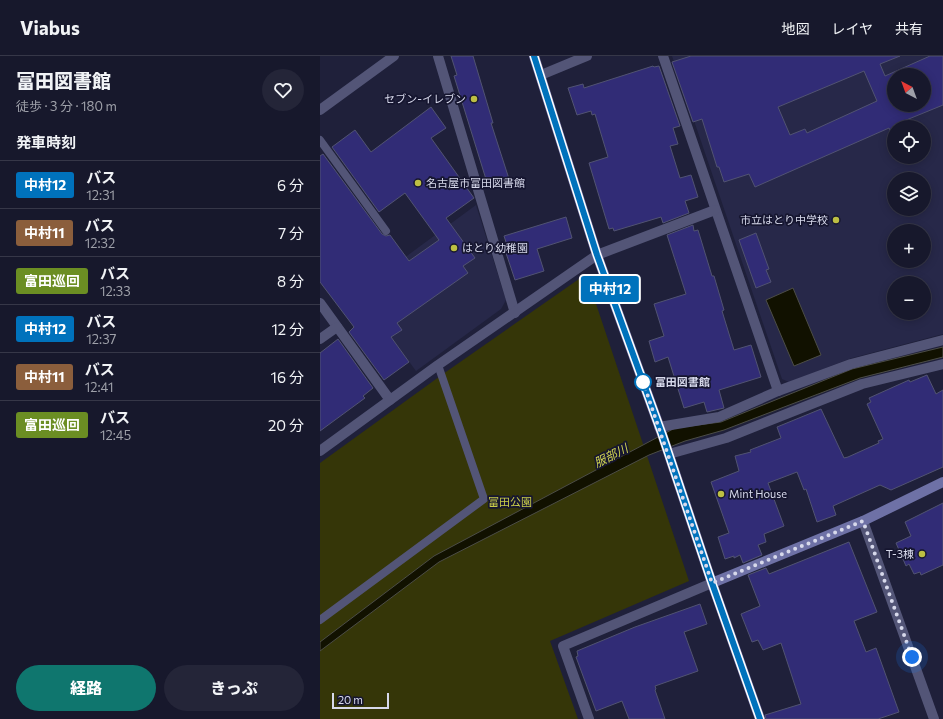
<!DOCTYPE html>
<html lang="ja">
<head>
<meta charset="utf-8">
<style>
  body { margin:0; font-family:Commissioner,"Noto Sans JP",sans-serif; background:#242538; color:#f1f3f6; height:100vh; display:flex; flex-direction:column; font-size:15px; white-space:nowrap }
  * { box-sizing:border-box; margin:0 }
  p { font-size:13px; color:#9ea0a9 }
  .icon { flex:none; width:22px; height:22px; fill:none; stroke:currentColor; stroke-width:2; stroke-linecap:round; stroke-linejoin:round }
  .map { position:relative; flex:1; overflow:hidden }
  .side { display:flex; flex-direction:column; background:#17182c; width:320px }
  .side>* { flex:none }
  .badge { padding:0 8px; border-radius:3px; font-size:14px; line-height:26px }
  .needle { width:26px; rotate:319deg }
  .fabs { position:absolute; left:567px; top:12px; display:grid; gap:8px }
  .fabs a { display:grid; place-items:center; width:44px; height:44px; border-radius:50%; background:#17182c; box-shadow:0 2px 10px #0003,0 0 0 1px #363748; font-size:20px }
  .scale { position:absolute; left:12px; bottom:10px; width:57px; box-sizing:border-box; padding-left:4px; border:2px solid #d7d9eb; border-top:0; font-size:11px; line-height:14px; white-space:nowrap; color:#d7d9eb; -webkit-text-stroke:3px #161630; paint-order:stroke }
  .you { position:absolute; width:20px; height:20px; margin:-10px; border:3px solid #fff; border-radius:50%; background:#1a73e8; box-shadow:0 0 0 6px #1a73e833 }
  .map>.badge { position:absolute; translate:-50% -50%; box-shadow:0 0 0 2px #fff }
  h2 { padding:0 16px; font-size:15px; line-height:36px }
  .round { display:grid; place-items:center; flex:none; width:42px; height:42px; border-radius:21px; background:#242538 }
  .overview { display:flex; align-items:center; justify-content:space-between; height:68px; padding:0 16px }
  h1 { font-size:19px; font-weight:800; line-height:30px }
  .action { display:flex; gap:8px; margin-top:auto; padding:8px 16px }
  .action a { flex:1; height:46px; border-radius:24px; background:#0f766e; color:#fff; font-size:16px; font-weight:800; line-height:46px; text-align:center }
  .action a+a { background:#242538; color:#f1f3f6 }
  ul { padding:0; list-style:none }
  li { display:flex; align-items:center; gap:12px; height:48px; padding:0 16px; border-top:1px solid #363748 }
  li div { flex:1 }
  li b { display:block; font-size:15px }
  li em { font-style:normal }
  li .badge { min-width:44px; font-weight:700; text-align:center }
  header { display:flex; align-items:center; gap:24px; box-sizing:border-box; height:56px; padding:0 20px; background:#17182c; border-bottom:1px solid #363748 }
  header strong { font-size:19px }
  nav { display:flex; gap:22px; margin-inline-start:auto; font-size:14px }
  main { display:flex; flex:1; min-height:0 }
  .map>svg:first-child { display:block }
  .built { fill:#272849; fill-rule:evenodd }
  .green { fill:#353608 }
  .water { fill:#110; stroke:#4c4d46 }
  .building { fill:#312c76; stroke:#515372; fill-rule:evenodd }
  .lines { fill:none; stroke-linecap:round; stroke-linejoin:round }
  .lane { stroke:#535577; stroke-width:8 }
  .street { stroke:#535577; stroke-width:10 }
  .secondary { stroke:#6e71a6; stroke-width:10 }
  .line-casing { stroke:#fff; stroke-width:9 }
  .line { stroke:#0072bc; stroke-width:6 }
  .walk { stroke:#d7d9eb; stroke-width:4; stroke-dasharray:0 7.2 }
  .poi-dot { fill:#bdbf43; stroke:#161630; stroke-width:1.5 }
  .stop-dot { fill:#fff; stroke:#0072bc; stroke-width:2 }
  .labels { text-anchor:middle; stroke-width:3.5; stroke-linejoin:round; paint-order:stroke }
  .poi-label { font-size:11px; fill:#d7d9eb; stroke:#161630; text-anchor:end }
  .stop-label { font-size:11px; font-weight:bold; fill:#d7d9eb; stroke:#161630; text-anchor:start }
  .park-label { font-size:11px; fill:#cacd48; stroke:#161630 }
  .water-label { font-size:12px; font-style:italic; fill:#d2d552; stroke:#161630 }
</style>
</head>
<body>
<header>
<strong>Viabus</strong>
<nav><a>地図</a><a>レイヤ</a><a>共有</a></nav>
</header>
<main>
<section class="side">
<div class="overview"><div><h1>富田図書館</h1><p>徒歩 · 3 分 · 180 m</p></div><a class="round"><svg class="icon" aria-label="heart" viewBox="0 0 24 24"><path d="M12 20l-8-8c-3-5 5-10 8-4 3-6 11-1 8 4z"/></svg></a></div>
<h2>発車時刻</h2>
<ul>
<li><span class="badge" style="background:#0072bc;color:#fff">中村12</span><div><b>バス</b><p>12:31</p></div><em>6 分</em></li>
<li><span class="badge" style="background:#8b5e3c;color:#fff">中村11</span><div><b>バス</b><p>12:32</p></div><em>7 分</em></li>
<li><span class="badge" style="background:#6b8e23;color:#fff">富田巡回</span><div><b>バス</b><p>12:33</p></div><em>8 分</em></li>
<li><span class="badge" style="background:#0072bc;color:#fff">中村12</span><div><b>バス</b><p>12:37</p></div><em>12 分</em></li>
<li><span class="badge" style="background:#8b5e3c;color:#fff">中村11</span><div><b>バス</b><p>12:41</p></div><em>16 分</em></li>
<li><span class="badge" style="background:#6b8e23;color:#fff">富田巡回</span><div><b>バス</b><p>12:45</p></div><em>20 分</em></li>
</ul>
<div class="action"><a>経路</a><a>きっぷ</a></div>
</section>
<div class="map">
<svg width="623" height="663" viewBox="0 0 623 663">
  <rect width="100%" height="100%" fill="#1f203a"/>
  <g class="built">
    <path d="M 352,0 L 623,0 L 623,278 L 532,302 L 469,326 L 462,323 ZM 574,19 L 604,19 L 604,49 L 574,49 ZM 574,71 L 604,71 L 604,101 L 574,101 ZM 574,123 L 604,123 L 604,153 L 574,153 ZM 574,175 L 604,175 L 604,205 L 574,205 ZM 574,227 L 604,227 L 604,257 L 574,257 Z"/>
    <polygon points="156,149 186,244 181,253 96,315 38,236"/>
  </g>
  <polygon class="green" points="259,223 269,227 369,525 230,585 258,663 0,663 0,407 123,318"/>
  <g class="water">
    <polygon points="473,232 501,299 474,310 446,244"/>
    <polygon points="623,291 623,301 540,322 404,374 365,385 329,399 119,506 0,595 0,586 114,500 355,372 401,366 532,313"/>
  </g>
  <g class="building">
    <polygon points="131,0 153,0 173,67 171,67 190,126 169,133 134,20 137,19"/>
    <path d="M 371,0 L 580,0 L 560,8 L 565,20 L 610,0 L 623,0 L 623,49 L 574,69 L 574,83 L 569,72 L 435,131 L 429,118 L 404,126 L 399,111 L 397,111 L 382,63 L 373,66 L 352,6 ZM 544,15 L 557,45 L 487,77 L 485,73 L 470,79 L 458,51 ZM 574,19 L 604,19 L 604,49 L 574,49 Z"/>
    <polygon points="333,10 334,11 339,10 360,70 353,72 358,88 350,90 360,122 371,119 378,141 365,145 369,157 343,167 341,161 294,175 293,172 289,173 269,107 288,101 275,58 272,59 271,55 257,59 248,32 263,28 264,32"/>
    <polygon points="111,51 126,72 111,82 154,142 126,162 155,202 143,210 148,217 77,267 82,274 71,281 89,306 64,324 29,276 34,271 0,226 0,100 3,98 62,178 66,180 70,179 89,205 119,184 85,137 59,156 12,91 35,74 51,96"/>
    <polygon points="246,161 252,182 217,193 224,215 195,224 186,197 189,195 184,180"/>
    <polygon points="373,169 374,175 378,174 392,220 394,220 404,254 402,255 414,294 431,289 441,321 399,334 404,352 387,356 384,346 364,352 348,301 335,306 329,285 344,280 334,248 366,238 347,179"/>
    <polygon points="436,177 449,213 446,214 451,226 436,232 419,184"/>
    <polygon points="18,283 53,332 43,340 45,342 0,375 0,297"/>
    <polygon points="607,319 616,338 623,334 623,411 571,434 560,429 513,450 516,459 497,466 486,433 484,434 477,416 448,427 464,470 444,478 446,486 438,489 442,499 423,507 420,499 414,502 414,500 405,503 398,481 409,477 391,426 419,415 415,400 431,396 430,394 461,382 457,371 501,353 524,402 528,401 559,387 558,385 563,383 547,348 551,346 549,342 589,324 590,326"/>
    <polygon points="623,447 623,509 601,519 600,516 594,518 589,508 586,510 576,487 591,480 585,466"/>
    <polygon points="529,486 557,556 534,565 546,596 556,592 579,656 558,663 446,663 445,659 481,648 461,587 443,594 438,584 432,586 421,558 440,550 428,519 446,512 449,518"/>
    <polygon points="380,548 387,568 364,576 378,615 335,630 336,633 335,634 345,663 309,663 302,645 276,655 256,601 258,600 257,595 315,571"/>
  </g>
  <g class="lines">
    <g class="lane">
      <polyline points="0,84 66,175"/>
      <polyline points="0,564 164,443 118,309"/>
    </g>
    <g class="street">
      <polyline points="118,0 195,257"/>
      <polyline points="343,0 458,335"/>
      <polyline points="221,19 267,0"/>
      <polyline points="0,54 74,0"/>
      <polyline points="0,247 70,344"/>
      <polyline points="0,283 17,271"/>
      <polyline points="339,371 399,361 458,335 531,308 623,284"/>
      <polyline points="0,395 118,309 277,199 395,154"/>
      <polyline points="349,398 406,382 542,328 623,308"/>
      <polyline points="543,465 614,663"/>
      <polyline points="269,663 243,590 392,527"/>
    </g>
    <g class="secondary">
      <polyline points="214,0 277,199 342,378 392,527 440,663"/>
      <polyline points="392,527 543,465 623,426"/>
    </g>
  </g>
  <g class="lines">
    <defs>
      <polyline id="line" points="214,0 277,199 342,378 392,527 440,663"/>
    </defs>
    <use href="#line" class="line-casing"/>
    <use href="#line" class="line"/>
    <polyline class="walk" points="323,326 392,527 543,465 592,601"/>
  </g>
  <g class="poi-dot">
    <circle cx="154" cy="43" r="4"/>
    <circle cx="98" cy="127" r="4"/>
    <circle cx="516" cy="164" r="4"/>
    <circle cx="134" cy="192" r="4"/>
    <circle cx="401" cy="438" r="4"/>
    <circle cx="602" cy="498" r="4"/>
  </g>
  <circle class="stop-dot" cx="323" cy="326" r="8"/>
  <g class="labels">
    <g class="poi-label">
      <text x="146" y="47">セブン-イレブン</text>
      <text x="106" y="131" text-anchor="start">名古屋市富田図書館</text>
      <text x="508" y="168">市立はとり中学校</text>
      <text x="142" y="196" text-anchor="start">はとり幼稚園</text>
      <text x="409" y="442" text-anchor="start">Mint House</text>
      <text x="594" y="502">T-3棟</text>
    </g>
    <g class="stop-label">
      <text x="335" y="330">富田図書館</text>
    </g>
    <g class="park-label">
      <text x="190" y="450">富田公園</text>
    </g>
    <g class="water-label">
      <text transform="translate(291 400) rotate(-27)" y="4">服部川</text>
    </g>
  </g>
</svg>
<div class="fabs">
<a><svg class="needle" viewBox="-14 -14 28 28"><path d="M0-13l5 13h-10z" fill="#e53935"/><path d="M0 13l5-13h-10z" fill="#9ea0a9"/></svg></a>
<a><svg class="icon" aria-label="locate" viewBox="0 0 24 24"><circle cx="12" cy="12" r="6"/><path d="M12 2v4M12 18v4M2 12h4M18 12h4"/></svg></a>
<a><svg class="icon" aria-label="layers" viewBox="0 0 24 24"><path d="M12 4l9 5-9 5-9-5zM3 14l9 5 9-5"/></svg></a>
<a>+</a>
<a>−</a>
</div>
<div class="scale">20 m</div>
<div class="you" style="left:592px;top:601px"></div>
<b class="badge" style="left:290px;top:233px;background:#0072bc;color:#fff">中村12</b>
</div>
</main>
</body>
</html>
